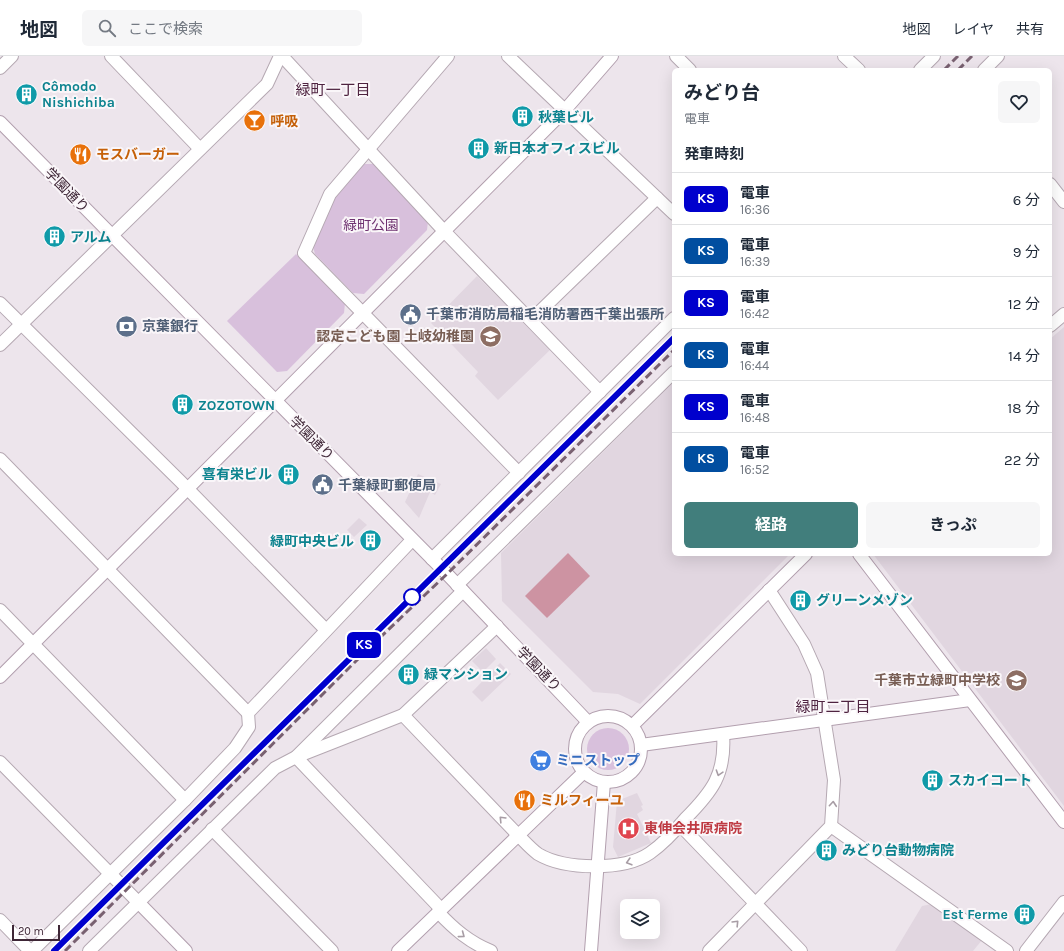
<!DOCTYPE html>
<html lang="ja">
<head>
<meta charset="utf-8">
<style>
  body { margin:0; font-family:Karla,"Noto Sans JP",sans-serif; background:#f6f6f7; color:#1f2937; height:100vh; display:flex; flex-direction:column; font-size:15px; white-space:nowrap }
  * { box-sizing:border-box; margin:0 }
  p { font-size:13px; color:#747a83 }
  .icon { flex:none; width:22px; height:22px; fill:none; stroke:currentColor; stroke-width:2; stroke-linecap:round; stroke-linejoin:round }
  .map { position:relative; flex:1; overflow:hidden }
  .sheet { position:absolute; left:672px; top:12px; width:380px; height:488px; display:flex; flex-direction:column; background:#fff; border-radius:6px; box-shadow:0 4px 16px #0002 }
  .sheet>* { flex:none }
  .badge { padding:0 8px; border-radius:6px; font-size:14px; line-height:26px }
  .controls { position:absolute; left:620px; top:843px; display:grid; gap:8px }
  .controls a { display:grid; place-items:center; width:40px; height:40px; border-radius:6px; background:#fff; box-shadow:0 4px 16px #0002; font-size:20px }
  .scale { position:absolute; left:12px; bottom:10px; width:48px; box-sizing:border-box; padding-left:4px; border:2px solid #3e2636; border-top:0; font-size:11px; line-height:14px; white-space:nowrap; color:#3e2636; -webkit-text-stroke:3px #faf6f9; paint-order:stroke }
  .map>.badge { position:absolute; translate:-50% -50%; box-shadow:0 0 0 2px #fff }
  h2 { padding:0 12px; font-size:15px; line-height:36px }
  .round { display:grid; place-items:center; flex:none; width:42px; height:42px; border-radius:6px; background:#f6f6f7 }
  .overview { display:flex; align-items:center; justify-content:space-between; height:68px; padding:0 12px }
  h1 { font-size:19px; font-weight:700; line-height:30px }
  .button { display:flex; gap:8px; margin-top:auto; padding:8px 12px }
  .button a { flex:1; height:46px; border-radius:6px; background:#417e7c; color:#fff; font-size:16px; font-weight:700; line-height:46px; text-align:center }
  .button a+a { background:#f6f6f7; color:#1f2937 }
  ul { padding:0; list-style:none }
  li { display:flex; align-items:center; gap:12px; height:52px; padding:0 12px; border-top:1px solid #e0e1e3 }
  li div { flex:1 }
  li b { display:block; font-size:15px }
  li em { font-style:normal }
  li .badge { min-width:44px; font-weight:700; text-align:center }
  header { display:flex; align-items:center; gap:24px; box-sizing:border-box; height:56px; padding:0 20px; background:#fff; border-bottom:1px solid #e0e1e3 }
  header strong { font-size:19px }
  nav { display:flex; gap:22px; margin-inline-start:auto; font-size:14px }
  .search { width:280px; height:36px; background:#f6f6f7; display:flex; align-items:center; gap:10px; box-sizing:border-box; padding:0 14px; border-radius:6px; color:#747a83; font-size:15px }
  .map>svg:first-child { display:block }
  .built { fill:#e1d6e0 }
  .green { fill:#d8c0dc }
  .water { fill:#cd93a2 }
  .lines { fill:none; stroke-linecap:round; stroke-linejoin:round }
  .street-casing { stroke:#b5a8b2; stroke-width:14 }
  .secondary-casing { stroke:#b29fae; stroke-width:14 }
  .street { stroke:#fff; stroke-width:12 }
  .secondary { stroke:#fff; stroke-width:12 }
  .rail { stroke:#796171; stroke-width:3; stroke-dasharray:8 4; stroke-linecap:butt }
  .oneway { stroke:#a89da5 }
  .line-casing { stroke:#fff; stroke-width:9 }
  .line { stroke:#0000cd; stroke-width:6 }
  .stop-dot { fill:#fff; stroke:#0000cd; stroke-width:2 }
  .labels { text-anchor:middle; stroke-width:4; stroke-linejoin:round; paint-order:stroke }
  .culture-label { font-size:14px; font-weight:bold; fill:#0d838f; stroke:#faf6f9; text-anchor:start }
  .food-label { font-size:14px; font-weight:bold; fill:#c56008; stroke:#faf6f9; text-anchor:start }
  .street-label { font-size:14px; fill:#3e2636; stroke:#faf6f9 }
  .park-label { font-size:14px; fill:#6f3371; stroke:#faf6f9 }
  .service-label { font-size:14px; font-weight:bold; fill:#4e5e75; stroke:#faf6f9; text-anchor:start }
  .education-label { font-size:14px; font-weight:bold; fill:#785e54; stroke:#faf6f9; text-anchor:end }
  .shop-label { font-size:14px; font-weight:bold; fill:#366cbe; stroke:#faf6f9; text-anchor:start }
  .health-label { font-size:14px; font-weight:bold; fill:#be3a42; stroke:#faf6f9; text-anchor:start }
  .neighbourhood-label { font-size:15px; fill:#4e2340; stroke:#faf6f9 }
</style>
</head>
<body>
<header>
<strong>地図</strong>
<div class="search"><svg class="icon" aria-label="search" viewBox="0 0 24 24"><circle cx="10" cy="10" r="6"/><path d="M15 15l6 6"/></svg>ここで検索</div>
<nav><a>地図</a><a>レイヤ</a><a>共有</a></nav>
</header>
<div class="map">
<svg width="1064" height="895" viewBox="0 0 1064 895">
  <rect width="100%" height="100%" fill="#ede5ec"/>
  <g class="built">
    <polygon points="477,220 550,294 498,344 475,320 478,316 431,267"/>
    <polygon points="1064,271 1064,750 873,498 1050,498 1050,283"/>
    <polygon points="674,326 674,498 790,498 640,648 618,638 593,636 502,545 501,497"/>
    <polygon points="418,418 441,428 435,439 430,436 419,462 405,446"/>
    <polygon points="359,462 367,469 354,481 347,474"/>
    <polygon points="486,592 496,603 483,616 472,605"/>
    <polygon points="500,607 511,618 482,646 472,636"/>
    <polygon points="637,737 643,749 641,750 643,754 637,758 651,787 618,801 613,791 617,745"/>
    <polygon points="932,848 982,884 973,895 895,895 922,850"/>
  </g>
  <g class="green">
    <polygon points="363,108 374,108 428,165 427,174 364,238 353,237 315,198 313,191 335,141"/>
    <polygon points="296,198 345,247 344,257 287,315 277,316 227,265"/>
    <circle cx="608" cy="693" r="21"/>
  </g>
  <polygon class="water" points="568,497 590,520 547,562 525,540"/>
  <g class="lines">
    <defs>
      <g id="street">
        <polyline points="111,0 200,93"/>
        <polyline points="282,0 444,175 600,336"/>
        <polyline points="448,0 330,138 304,197 519,417"/>
        <polyline points="508,0 674,158"/>
        <polyline points="676,0 690,14"/>
        <polyline points="844,0 859,14"/>
        <polyline points="0,12 12,0"/>
        <polyline points="920,14 934,0"/>
        <polyline points="984,14 998,0"/>
        <polyline points="1050,128 1064,146"/>
        <polyline points="0,247 180,425 326,574"/>
        <polyline points="531,264 657,142"/>
        <polyline points="1050,270 1064,258"/>
        <polyline points="0,289 267,28 280,0"/>
        <polyline points="0,403 248,657"/>
        <polyline points="432,503 674,262"/>
        <polyline points="457,529 674,316"/>
        <polyline points="0,554 185,744"/>
        <path d="M 403,659 L 518,779 C 524,785 531,793 538,798 C 565,814 624,815 650,797 C 663,788 675,775 685,763 C 712,736 726,718 723,678"/>
        <polyline points="0,706 138,846"/>
        <polyline points="680,769 801,895"/>
        <polyline points="831,770 1007,895"/>
        <polyline points="212,773 332,895"/>
        <polyline points="441,853 296,701 403,659 497,570"/>
        <path d="M 438,856 C 454,873 469,886 491,895"/>
        <polyline points="0,864 30,895"/>
        <polyline points="32,895 185,744 235,692 249,671 248,657 412,484"/>
        <polyline points="89,895 275,712 296,701 463,535"/>
        <polyline points="709,895 831,770 834,724 817,617 804,588 769,534"/>
        <polyline points="1026,895 1064,846"/>
      </g>
      <g id="secondary">
        <polyline points="0,66 447,518 588,666"/>
        <polyline points="859,498 1064,766"/>
        <polyline points="0,621 565,54 612,0"/>
        <circle cx="608" cy="693" r="33"/>
        <polyline points="633,669 806,498"/>
        <polyline points="641,689 970,644"/>
        <polyline points="138,846 186,895"/>
        <polyline points="398,895 584,716"/>
        <polyline points="591,895 604,726"/>
      </g>
    </defs>
    <use href="#street" class="street-casing"/>
    <use href="#secondary" class="secondary-casing"/>
    <use href="#street" class="street"/>
    <use href="#secondary" class="secondary"/>
    <g class="rail">
      <polyline points="944,14 958,0"/>
      <polyline points="958,14 972,0"/>
      <polyline points="54,895 674,282"/>
      <polyline points="65,895 370,591 447,518 674,294"/>
    </g>
  </g>
  <defs><path id="oneway-chevron" d="M-2-3.5L2.5 0L-2 3.5" fill="none" stroke-width="1.6" stroke-linecap="round" stroke-linejoin="round"/></defs>
  <g class="oneway">
    <use href="#oneway-chevron" transform="translate(719 717) rotate(108)"/>
    <use href="#oneway-chevron" transform="translate(833 748) rotate(-85)"/>
    <use href="#oneway-chevron" transform="translate(502 763) rotate(-134)"/>
    <use href="#oneway-chevron" transform="translate(629 806) rotate(164)"/>
    <use href="#oneway-chevron" transform="translate(736 867) rotate(-46)"/>
    <use href="#oneway-chevron" transform="translate(462 879) rotate(37)"/>
  </g>
  <g class="lines">
    <defs>
      <polyline id="line" points="54,895 674,282"/>
    </defs>
    <use href="#line" class="line-casing"/>
    <use href="#line" class="line"/>
  </g>
  <defs>
    <symbol id="building-disc" viewBox="-11 -11 22 22"><circle r="9.5" fill="#0f9aa8" stroke="#faf6f9"/><path d="M-4-6H4V6H1V3H-1V6H-4ZM-2.5-4.3h1.7v1.8h-1.7ZM.8-4.3h1.7v1.8H.8ZM-2.5-1h1.7V.8h-1.7ZM.8-1h1.7V.8H.8Z" fill="#fff"/></symbol>
    <symbol id="bar-disc" viewBox="-11 -11 22 22"><circle r="9.5" fill="#e8710a" stroke="#faf6f9"/><path d="M-6-5H6L.8 .8V4.5H3.5V6h-7V4.5H-.8V.8Z" fill="#fff"/></symbol>
    <symbol id="restaurant-disc" viewBox="-11 -11 22 22"><circle r="9.5" fill="#e8710a" stroke="#faf6f9"/><path d="M-5-6h1v4h1v-4h1v4h1v-4h1v5L-1.5 .5V6h-2V.5L-5-1ZM5-6V6H3V1.5H1.5Q1.5-4 5-6Z" fill="#fff"/></symbol>
    <symbol id="civic-disc" viewBox="-11 -11 22 22"><circle r="9.5" fill="#5c6f8a" stroke="#faf6f9"/><path d="M-.6-6.5H3V-4.5H.6V-3L4-1V1h2V6H-6V1h2V-1L-.6-3ZM-1.2 2.5V6h2.4V2.5Z" fill="#fff"/></symbol>
    <symbol id="bank-disc" viewBox="-11 -11 22 22"><circle r="9.5" fill="#5c6f8a" stroke="#faf6f9"/><path d="M-6-4H6V4H-6ZM0-2.3a2.3 2.3 0 1 0 0 4.6a2.3 2.3 0 1 0 0-4.6Z" fill="#fff"/></symbol>
    <symbol id="school-disc" viewBox="-11 -11 22 22"><circle r="9.5" fill="#8d6e63" stroke="#faf6f9"/><path d="M0-5L7-2L0 1L-7-2ZM-4 1L0 2.5L4 1V4Q0 6-4 4Z" fill="#fff"/></symbol>
    <symbol id="supermarket-disc" viewBox="-11 -11 22 22"><circle r="9.5" fill="#3f7fe0" stroke="#faf6f9"/><path d="M-6-5.5h2.5l.6 2H6L4.5 2H-2.5L-4.4-4H-6ZM-1.5 3.2a1.3 1.3 0 1 0 .1 0ZM3 3.2a1.3 1.3 0 1 0 .1 0Z" fill="#fff"/></symbol>
    <symbol id="hospital-disc" viewBox="-11 -11 22 22"><circle r="9.5" fill="#e0444e" stroke="#faf6f9"/><path d="M-5-5h3v3.5h4V-5h3V5h-3V1.5h-4V5h-3Z" fill="#fff"/></symbol>
  </defs>
  <g fill-rule="evenodd">
    <use href="#building-disc" x="14" y="26" width="25" height="25"/>
    <use href="#building-disc" x="510" y="48" width="25" height="25"/>
    <use href="#bar-disc" x="242" y="52" width="25" height="25"/>
    <use href="#building-disc" x="466" y="80" width="25" height="25"/>
    <use href="#restaurant-disc" x="68" y="86" width="25" height="25"/>
    <use href="#building-disc" x="42" y="168" width="25" height="25"/>
    <use href="#civic-disc" x="398" y="246" width="25" height="25"/>
    <use href="#bank-disc" x="114" y="258" width="25" height="25"/>
    <use href="#school-disc" x="478" y="268" width="25" height="25"/>
    <use href="#building-disc" x="170" y="336" width="25" height="25"/>
    <use href="#building-disc" x="276" y="406" width="25" height="25"/>
    <use href="#civic-disc" x="310" y="416" width="25" height="25"/>
    <use href="#building-disc" x="358" y="472" width="25" height="25"/>
    <use href="#building-disc" x="788" y="532" width="25" height="25"/>
    <use href="#building-disc" x="396" y="606" width="25" height="25"/>
    <use href="#school-disc" x="1004" y="612" width="25" height="25"/>
    <use href="#supermarket-disc" x="528" y="692" width="25" height="25"/>
    <use href="#building-disc" x="920" y="712" width="25" height="25"/>
    <use href="#restaurant-disc" x="512" y="732" width="25" height="25"/>
    <use href="#hospital-disc" x="616" y="760" width="25" height="25"/>
    <use href="#building-disc" x="814" y="782" width="25" height="25"/>
    <use href="#building-disc" x="1012" y="846" width="25" height="25"/>
  </g>
  <circle class="stop-dot" cx="412" cy="541" r="8"/>
  <g class="labels">
    <g class="culture-label">
      <text x="42" y="35">Cômodo<tspan x="42" dy="16">Nishichiba</tspan></text>
      <text x="538" y="66">秋葉ビル</text>
      <text x="494" y="97">新日本オフィスビル</text>
      <text x="70" y="186">アルム</text>
      <text x="198" y="354">ZOZOTOWN</text>
      <text x="272" y="423" text-anchor="end">喜有栄ビル</text>
      <text x="354" y="490" text-anchor="end">緑町中央ビル</text>
      <text x="816" y="549">グリーンメゾン</text>
      <text x="424" y="623">緑マンション</text>
      <text x="948" y="729">スカイコート</text>
      <text x="842" y="799">みどり台動物病院</text>
      <text x="1008" y="863" text-anchor="end">Est Ferme</text>
    </g>
    <g class="food-label">
      <text x="270" y="70">呼吸</text>
      <text x="96" y="103">モスバーガー</text>
      <text x="540" y="749">ミルフィーユ</text>
    </g>
    <g class="street-label">
      <text transform="translate(67 134) rotate(46)" y="5">学園通り</text>
      <text transform="translate(312 382) rotate(45)" y="5">学園通り</text>
      <text transform="translate(539 613) rotate(46)" y="5">学園通り</text>
    </g>
    <g class="park-label">
      <text x="371" y="174">緑町公園</text>
    </g>
    <g class="service-label">
      <text x="426" y="263">千葉市消防局稲毛消防署西千葉出張所</text>
      <text x="142" y="275">京葉銀行</text>
      <text x="338" y="434">千葉緑町郵便局</text>
    </g>
    <g class="education-label">
      <text x="474" y="285">認定こども園 土岐幼稚園</text>
      <text x="1000" y="629">千葉市立緑町中学校</text>
    </g>
    <g class="shop-label">
      <text x="556" y="709">ミニストップ</text>
    </g>
    <g class="health-label">
      <text x="644" y="777">東伸会井原病院</text>
    </g>
    <g class="neighbourhood-label">
      <text x="333" y="39">緑町一丁目</text>
      <text x="833" y="656">緑町二丁目</text>
    </g>
  </g>
</svg>
<div class="controls">
<a><svg class="icon" aria-label="layers" viewBox="0 0 24 24"><path d="M12 4l9 5-9 5-9-5zM3 14l9 5 9-5"/></svg></a>
</div>
<div class="scale">20 m</div>
<b class="badge" style="left:364px;top:589px;background:#0000cd;color:#fff">KS</b>
<section class="sheet">
<div class="overview"><div><h1>みどり台</h1><p>電車</p></div><a class="round"><svg class="icon" aria-label="heart" viewBox="0 0 24 24"><path d="M12 20l-8-8c-3-5 5-10 8-4 3-6 11-1 8 4z"/></svg></a></div>
<h2>発車時刻</h2>
<ul>
<li><span class="badge" style="background:#0000cd;color:#fff">KS</span><div><b>電車</b><p>16:36</p></div><em>6 分</em></li>
<li><span class="badge" style="background:#014ea0;color:#fff">KS</span><div><b>電車</b><p>16:39</p></div><em>9 分</em></li>
<li><span class="badge" style="background:#0000cd;color:#fff">KS</span><div><b>電車</b><p>16:42</p></div><em>12 分</em></li>
<li><span class="badge" style="background:#014ea0;color:#fff">KS</span><div><b>電車</b><p>16:44</p></div><em>14 分</em></li>
<li><span class="badge" style="background:#0000cd;color:#fff">KS</span><div><b>電車</b><p>16:48</p></div><em>18 分</em></li>
<li><span class="badge" style="background:#014ea0;color:#fff">KS</span><div><b>電車</b><p>16:52</p></div><em>22 分</em></li>
</ul>
<div class="button"><a>経路</a><a>きっぷ</a></div>
</section>
</div>
</body>
</html>
